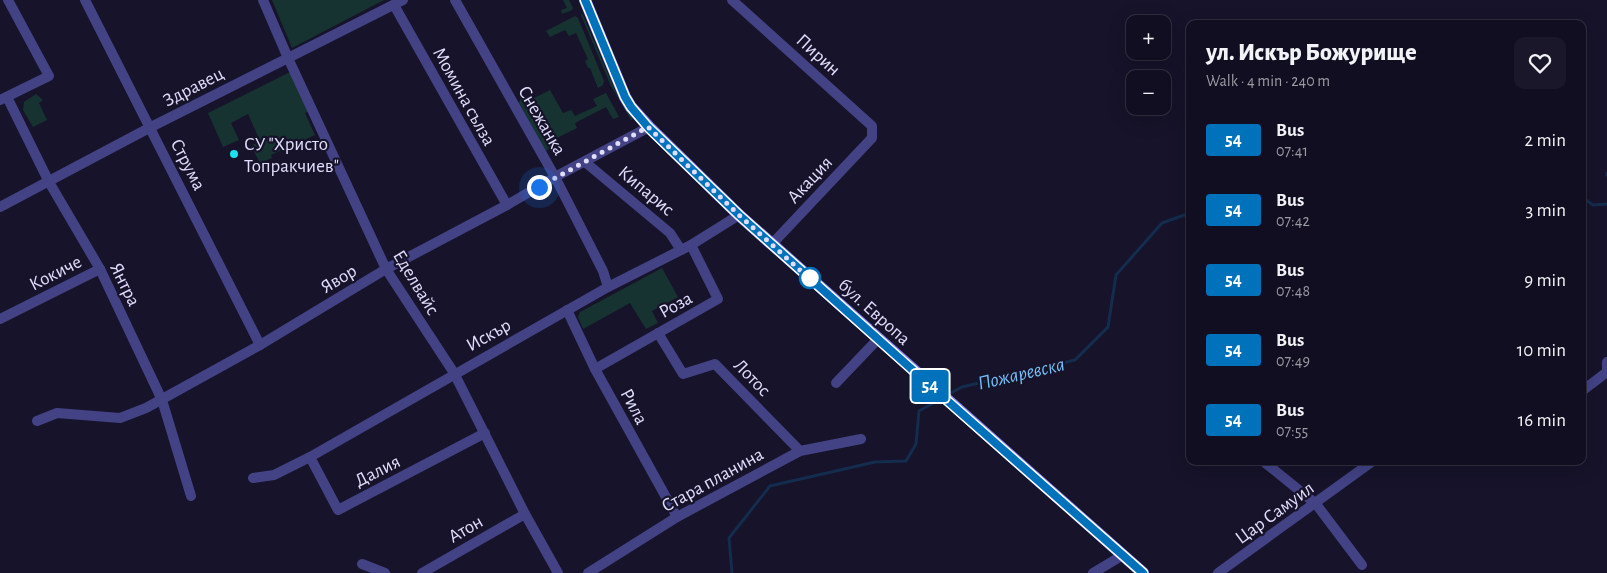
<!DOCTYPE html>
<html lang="en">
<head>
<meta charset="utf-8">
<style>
  body { margin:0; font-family:"Alegreya Sans",sans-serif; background:#191729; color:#f1f3f6; height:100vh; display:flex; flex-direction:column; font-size:19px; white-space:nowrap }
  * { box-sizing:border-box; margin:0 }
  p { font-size:16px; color:#9c9ca5 }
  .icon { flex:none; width:28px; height:28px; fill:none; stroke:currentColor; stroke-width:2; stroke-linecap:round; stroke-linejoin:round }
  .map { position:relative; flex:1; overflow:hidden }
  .panel { position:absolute; left:1186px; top:20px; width:400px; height:445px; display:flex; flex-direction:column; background:#100e20; border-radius:10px; box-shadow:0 5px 20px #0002,0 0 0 1px #302e3e }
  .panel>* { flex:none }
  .badge { padding:0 10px; border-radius:4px; font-size:18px; line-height:32px }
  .tools { position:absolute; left:1126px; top:15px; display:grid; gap:10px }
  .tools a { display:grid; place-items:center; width:45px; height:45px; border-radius:10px; background:#100e20; box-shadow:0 5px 20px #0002,0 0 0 1px #302e3e; font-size:25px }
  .you { position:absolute; width:25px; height:25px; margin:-12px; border:4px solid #fff; border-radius:50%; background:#1a73e8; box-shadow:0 0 0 8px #1a73e833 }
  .map>.badge { position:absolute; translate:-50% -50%; box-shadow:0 0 0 2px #fff }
  .round { display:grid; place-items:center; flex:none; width:52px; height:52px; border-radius:10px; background:#191729 }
  .summary { display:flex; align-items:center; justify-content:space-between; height:85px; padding:0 20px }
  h1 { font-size:24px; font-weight:800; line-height:38px }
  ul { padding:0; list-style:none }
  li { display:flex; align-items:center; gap:15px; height:70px; padding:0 20px }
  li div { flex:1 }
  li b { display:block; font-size:19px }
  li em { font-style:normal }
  li .badge { min-width:55px; font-weight:700; text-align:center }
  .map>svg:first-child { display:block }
  .green { fill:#173331 }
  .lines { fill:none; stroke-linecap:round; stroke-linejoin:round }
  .stream { stroke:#142c4d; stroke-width:3 }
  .street { stroke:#424285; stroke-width:10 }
  .secondary { stroke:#7d7ff5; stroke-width:12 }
  .line-casing { stroke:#fff; stroke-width:11 }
  .line { stroke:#0072bc; stroke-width:8 }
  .walk { stroke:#e0defc; stroke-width:5; stroke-dasharray:0 9 }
  .poi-dot { fill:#1ae1ed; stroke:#16132a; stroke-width:2 }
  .stop-dot { fill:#fff; stroke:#0072bc; stroke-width:2.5 }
  .labels { text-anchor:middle; stroke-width:4.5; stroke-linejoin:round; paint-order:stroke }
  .street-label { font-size:19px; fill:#e0defc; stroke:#16132a }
  .poi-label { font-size:19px; fill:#e0defc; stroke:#16132a; text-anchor:start }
  .water-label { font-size:20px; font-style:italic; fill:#74bef4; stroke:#16132a }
</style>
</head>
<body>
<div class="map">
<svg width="1607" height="573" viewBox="0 0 1607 573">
  <rect width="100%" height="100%" fill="#16132a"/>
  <g class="green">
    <polygon points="272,0 384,0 292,48"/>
    <polygon points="563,0 569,0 573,8 572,10 562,14 561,10 567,8"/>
    <polygon points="582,13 619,99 633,119 631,120 610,84 581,15"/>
    <polygon points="575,16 578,18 604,81 603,85 598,88 590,68 588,68 585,61 588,59 576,33 569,36 565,30 550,37 546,31"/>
    <polygon points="290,72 309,111 305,113 315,135 271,155 272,158 260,163 251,146 260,141 248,114 231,123 239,140 223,147 208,113"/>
    <polygon points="550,90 563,113 571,110 575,116 597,106 593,99 606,93 619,117 613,119 606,107 575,123 577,128 547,143 550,149 545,151 519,103 521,98 524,103"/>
    <polygon points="36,94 43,100 39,103 47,120 33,127 23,110 24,102"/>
    <polygon points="662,268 678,297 652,311 658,323 646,329 630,303 583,329 578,317 580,312"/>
  </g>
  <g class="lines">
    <g class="stream">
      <polyline points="1607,173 1607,175"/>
      <polyline points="1582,197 1593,205 1607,204"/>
      <polyline points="947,395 962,387 1075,360 1108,327 1116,275 1162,223 1190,213"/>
      <polyline points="732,573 729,538 770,486 875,462 906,461 916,444 919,411 942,398"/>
    </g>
    <g class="street">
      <polyline points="85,0 260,345"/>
      <polyline points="263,0 288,58 386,269 454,373 525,514 558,573"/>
      <polyline points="455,0 555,177 603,271 608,287"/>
      <polyline points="732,0 872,126 872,138 772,244"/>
      <polyline points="394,5 507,205"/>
      <polyline points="7,97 49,182 100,269 162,400 191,496"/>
      <polyline points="0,100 49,76 8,0"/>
      <polyline points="585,162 670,233 681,250"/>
      <polyline points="0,207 151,127 403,0"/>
      <polyline points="567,310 595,369 677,517"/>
      <polyline points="0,319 100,269"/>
      <polyline points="658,333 683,374 715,364 800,451"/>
      <polyline points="595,369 718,299 691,245"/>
      <polyline points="836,383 878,339"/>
      <polyline points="1582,391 1607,372 1607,362"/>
      <polyline points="37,421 57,413 120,418 146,408 260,345 386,269 507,205 555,177 649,127"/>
      <polyline points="310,457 338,510 485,433"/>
      <polyline points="1263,461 1316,504 1362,565"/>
      <polyline points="253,478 274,475 310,457 608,287 691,245 739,215"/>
      <polyline points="362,564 385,573"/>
      <polyline points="422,573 525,514"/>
      <polyline points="588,573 677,517 800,451 861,439"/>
      <polyline points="1093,573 1123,555"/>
      <polyline points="1218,573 1373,461"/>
    </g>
    <polyline class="secondary" points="585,0 625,97 631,107 649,127 739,215 1143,573"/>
  </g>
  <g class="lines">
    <defs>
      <polyline id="line" points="585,0 625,97 631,107 648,127 739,215 925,381 1143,573"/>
    </defs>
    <use href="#line" class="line-casing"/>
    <use href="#line" class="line"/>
    <polyline class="walk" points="539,187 648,127 739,215 811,280 810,278"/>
  </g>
  <circle class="poi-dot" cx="234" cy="154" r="5"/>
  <circle class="stop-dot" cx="810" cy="278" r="10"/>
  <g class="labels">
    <g class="street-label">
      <text transform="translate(819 54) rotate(42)" y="7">Пирин</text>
      <text transform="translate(193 86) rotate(-27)" y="7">Здравец</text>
      <text transform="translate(465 96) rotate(61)" y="7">Момина сълза</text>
      <text transform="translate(543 120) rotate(60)" y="7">Снежанка</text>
      <text transform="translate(189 164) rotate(63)" y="7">Струма</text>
      <text transform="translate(809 179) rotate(-47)" y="7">Акация</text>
      <text transform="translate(647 190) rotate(40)" y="7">Кипарис</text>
      <text transform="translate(55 272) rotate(-27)" y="7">Кокиче</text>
      <text transform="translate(338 278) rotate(-31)" y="7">Явор</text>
      <text transform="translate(417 282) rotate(59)" y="7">Еделвайс</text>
      <text transform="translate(126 284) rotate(64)" y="7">Янтра</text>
      <text transform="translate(675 304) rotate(-29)" y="7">Роза</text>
      <text transform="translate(875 311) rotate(42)" y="7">бул. Европа</text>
      <text transform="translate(488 334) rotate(-29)" y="7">Искър</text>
      <text transform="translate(753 377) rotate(46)" y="7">Лотос</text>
      <text transform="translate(635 406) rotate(62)" y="7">Рила</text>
      <text transform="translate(377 470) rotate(-27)" y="7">Далия</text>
      <text transform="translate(712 479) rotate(-29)" y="7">Стара планина</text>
      <text transform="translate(1274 512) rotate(-36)" y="7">Цар Самуил</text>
      <text transform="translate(465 528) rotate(-30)" y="7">Атон</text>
    </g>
    <g class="poi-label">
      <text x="244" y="150">СУ "Христо<tspan x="244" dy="22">Топракчиев"</tspan></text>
    </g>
    <g class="water-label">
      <text transform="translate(1021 373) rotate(-13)" y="7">Пожаревска</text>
    </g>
  </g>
</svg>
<div class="tools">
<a>+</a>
<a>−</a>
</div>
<div class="you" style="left:539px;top:187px"></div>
<b class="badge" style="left:930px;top:386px;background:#0072bc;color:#fff">54</b>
<section class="panel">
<div class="summary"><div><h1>ул. Искър Божурище</h1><p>Walk · 4 min · 240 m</p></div><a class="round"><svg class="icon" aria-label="heart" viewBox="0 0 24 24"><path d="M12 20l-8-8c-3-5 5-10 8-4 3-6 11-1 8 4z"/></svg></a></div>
<ul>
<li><span class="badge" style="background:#0072bc;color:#fff">54</span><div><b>Bus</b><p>07:41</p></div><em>2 min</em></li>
<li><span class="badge" style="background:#0072bc;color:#fff">54</span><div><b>Bus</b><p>07:42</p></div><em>3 min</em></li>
<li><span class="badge" style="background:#0072bc;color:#fff">54</span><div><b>Bus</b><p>07:48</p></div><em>9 min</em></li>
<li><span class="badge" style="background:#0072bc;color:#fff">54</span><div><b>Bus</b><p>07:49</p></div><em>10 min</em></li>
<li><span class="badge" style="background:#0072bc;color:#fff">54</span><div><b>Bus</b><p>07:55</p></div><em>16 min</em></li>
</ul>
</section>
</div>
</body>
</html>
